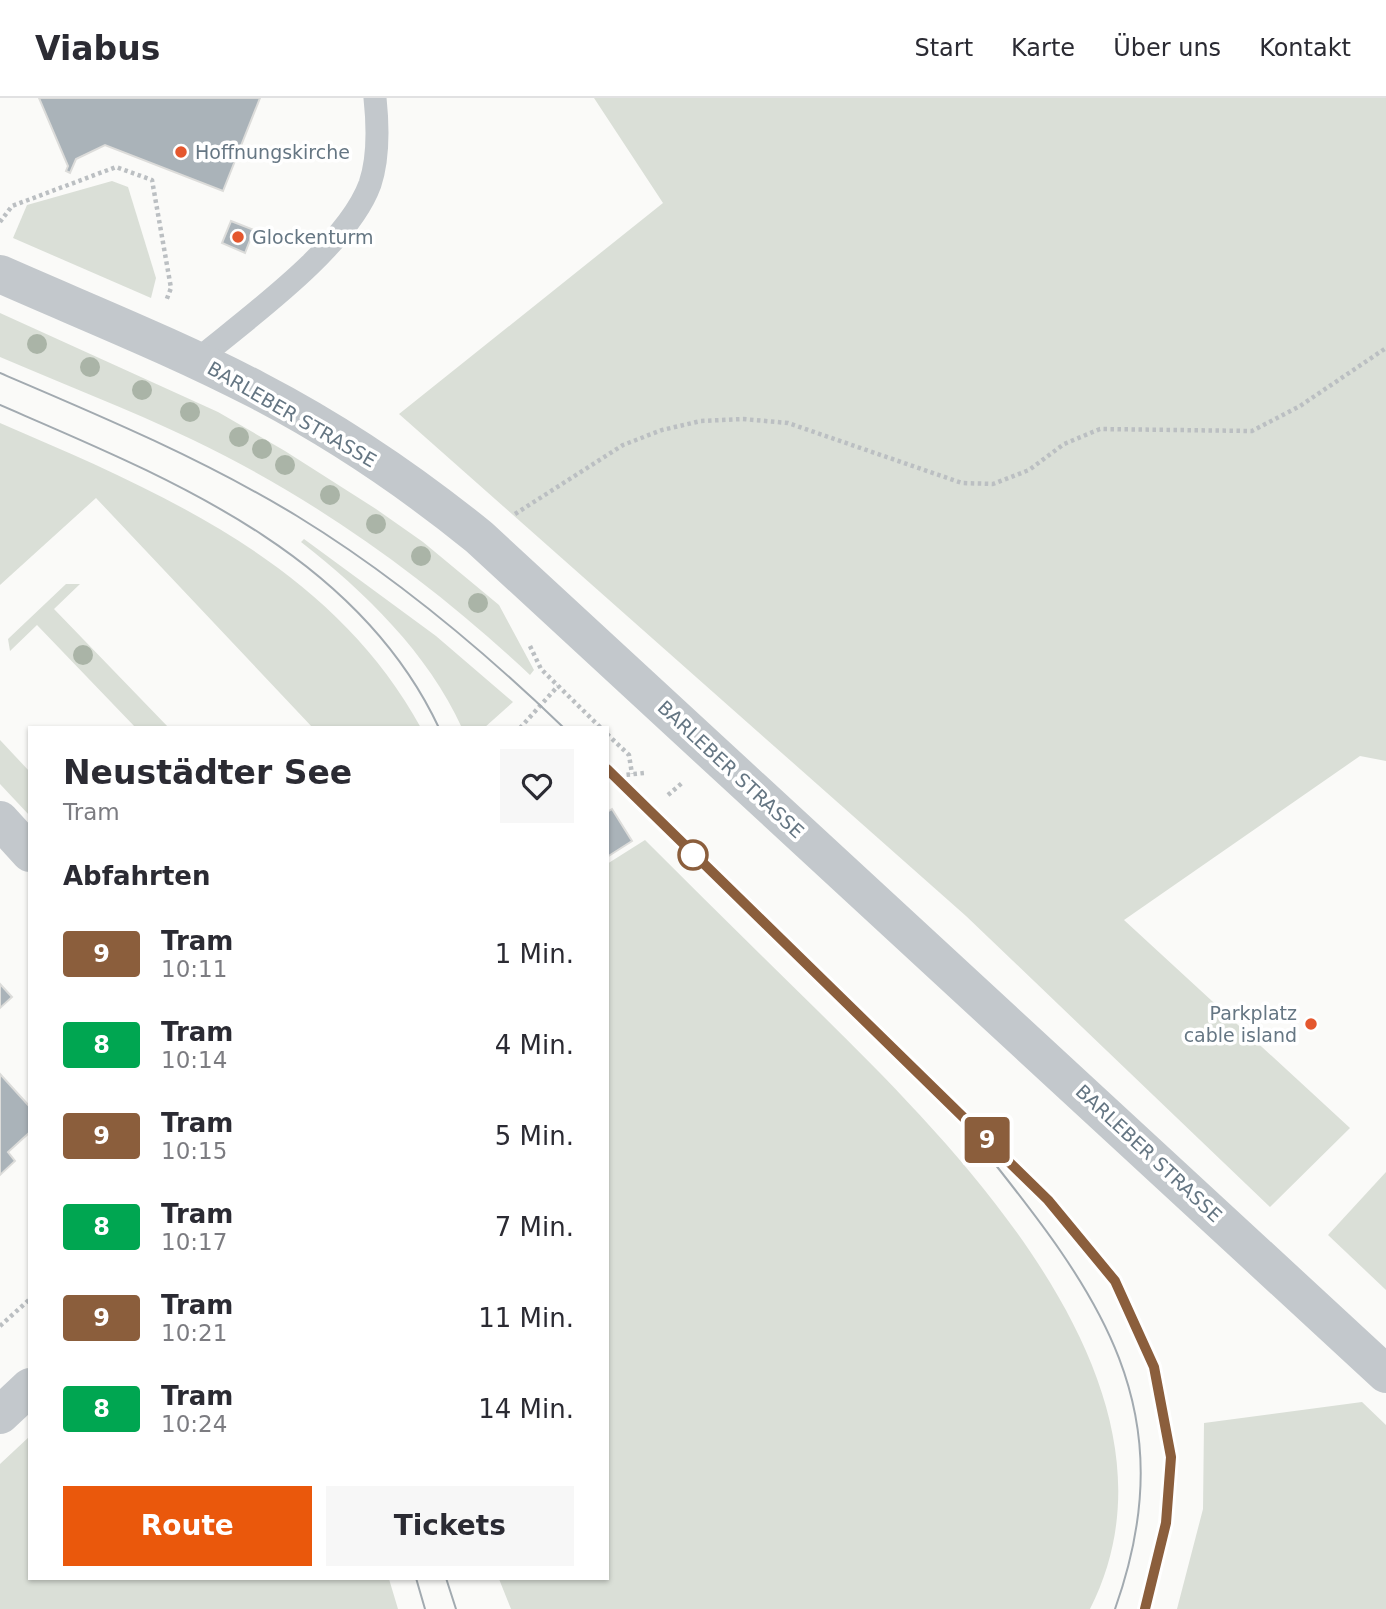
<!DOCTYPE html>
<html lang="de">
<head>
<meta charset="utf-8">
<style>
  body { margin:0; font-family:"DejaVu Sans",sans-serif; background:#f7f7f7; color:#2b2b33; height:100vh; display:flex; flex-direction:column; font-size:26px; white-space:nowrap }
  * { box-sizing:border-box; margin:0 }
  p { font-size:23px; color:#7c7c81 }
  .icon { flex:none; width:38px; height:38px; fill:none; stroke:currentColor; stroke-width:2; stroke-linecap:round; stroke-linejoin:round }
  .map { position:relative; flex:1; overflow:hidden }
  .side { position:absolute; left:28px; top:628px; width:581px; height:854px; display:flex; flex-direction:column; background:#fff; border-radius:0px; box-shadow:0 2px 5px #0004 }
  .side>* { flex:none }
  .badge { padding:0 14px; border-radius:5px; font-size:24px; line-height:46px }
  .map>.badge { position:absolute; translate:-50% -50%; box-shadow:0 0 0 4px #fff }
  h2 { padding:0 35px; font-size:26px; line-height:63px }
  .round { display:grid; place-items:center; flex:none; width:74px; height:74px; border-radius:0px; background:#f7f7f7 }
  .overview { display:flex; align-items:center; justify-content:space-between; height:119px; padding:0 35px }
  h1 { font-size:33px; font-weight:600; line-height:52px }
  .cta { display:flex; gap:14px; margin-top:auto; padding:14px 35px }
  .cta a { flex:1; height:80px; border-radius:0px; background:#ea580c; color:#fff; font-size:28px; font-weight:600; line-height:80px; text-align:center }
  .cta a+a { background:#f7f7f7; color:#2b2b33 }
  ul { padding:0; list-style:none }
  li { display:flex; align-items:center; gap:21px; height:91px; padding:0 35px }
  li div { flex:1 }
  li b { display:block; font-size:26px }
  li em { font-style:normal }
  li .badge { min-width:77px; font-weight:700; text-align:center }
  header { display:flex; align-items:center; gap:42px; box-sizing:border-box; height:98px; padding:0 35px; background:#fff; border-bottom:2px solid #e1e1e2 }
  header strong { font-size:33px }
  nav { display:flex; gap:38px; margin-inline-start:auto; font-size:24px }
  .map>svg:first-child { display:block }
  .green { fill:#dadfd7 }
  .building { fill:#aab3b9; stroke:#dcdcda; stroke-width:2 }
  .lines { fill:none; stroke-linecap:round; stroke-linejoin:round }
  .path { stroke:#bbbfc2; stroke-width:4.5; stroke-dasharray:3.5 3.5; stroke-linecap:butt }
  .lane { stroke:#c3c8cc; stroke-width:23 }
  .street { stroke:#c3c8cc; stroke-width:38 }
  .tram { stroke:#a2aab0; stroke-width:2 }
  .tree { fill:#aab4a7 }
  .line-casing { stroke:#fff; stroke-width:16 }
  .line { stroke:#8b5e3c; stroke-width:10 }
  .poi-dot { fill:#e4572e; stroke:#fff; stroke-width:2.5 }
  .stop-dot { fill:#fff; stroke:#8b5e3c; stroke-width:3.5 }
  .labels { text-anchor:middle; stroke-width:7; stroke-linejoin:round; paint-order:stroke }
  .poi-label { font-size:19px; fill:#657683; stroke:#fff; text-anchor:start }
  .street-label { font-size:19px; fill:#657683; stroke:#fff }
</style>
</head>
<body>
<header>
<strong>Viabus</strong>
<nav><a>Start</a><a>Karte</a><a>Über uns</a><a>Kontakt</a></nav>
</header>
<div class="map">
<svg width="1386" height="1511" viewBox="0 0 1386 1511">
  <rect width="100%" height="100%" fill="#fafaf8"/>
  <g class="green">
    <polygon points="594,0 1386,0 1386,663 1360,658 1124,822 1350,1030 1270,1109 966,818 399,316 663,105"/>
    <polygon points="112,83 128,89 156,180 151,200 13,140 27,107"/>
    <path d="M 0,215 L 218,314 L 285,353 L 376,411 L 423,444 L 499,507 L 534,572 L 530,577 C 430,483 315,400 191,341 C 128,311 63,286 0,259 Z"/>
    <path d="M 0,325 C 163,395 332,467 421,630 L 313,630 L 96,400 L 0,487 Z"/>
    <path d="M 304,441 L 436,538 L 513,604 L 484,630 L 462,630 C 428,555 365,494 301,444 Z"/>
    <polygon points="66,486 80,486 54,511 169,630 136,630 37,527 10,553 8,541"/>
    <polygon points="0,642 30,674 30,718 0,686"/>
    <path d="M 645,742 C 702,799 760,856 818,913 C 959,1052 1201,1292 1090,1511 L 511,1511 L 499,1481 L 607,1480 L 607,766 Z"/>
    <polygon points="1386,1074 1386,1192 1328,1137"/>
    <polygon points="1362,1304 1386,1327 1386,1511 1177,1511 1203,1411 1204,1325"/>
    <polygon points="30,1338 30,1480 389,1481 398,1511 0,1511 0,1366"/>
  </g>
  <g class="building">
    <polygon points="39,0 260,0 223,93 105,47 76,61 70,75 66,73 68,68"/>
    <polygon points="231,123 254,132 245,155 222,145"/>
    <polygon points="612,711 632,743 607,759 607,714"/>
    <polygon points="0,886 12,899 0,910"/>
    <polygon points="0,976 30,1009 30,1034 8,1054 15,1063 0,1077"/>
  </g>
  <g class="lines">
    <g class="path">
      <polyline points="0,124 12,108 116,69 152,82 171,190 166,203"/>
      <polyline points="515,416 623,347 662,332 701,323 743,321 788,325 962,385 993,386 1029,372 1064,346 1100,331 1252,333 1300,308 1386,250"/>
      <polyline points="530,548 541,571 601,630"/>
      <polyline points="520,630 558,588"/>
      <polyline points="607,636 629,657 632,676"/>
      <polyline points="607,683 615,678 644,675"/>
      <polyline points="668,697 682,685"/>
      <polyline points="0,1228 30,1201"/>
    </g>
    <path class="lane" d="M 197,262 C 249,219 347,149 370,86 C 379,59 378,28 375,0"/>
    <g class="street">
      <path d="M 0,176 C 86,214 174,249 257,292 C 336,333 410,383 479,439 L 1386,1276"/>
      <polyline points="0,722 30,755"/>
      <polyline points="0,1317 30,1289"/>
    </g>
    <g class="tram">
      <path d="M 0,275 C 101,318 203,361 297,418 C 395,478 482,551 564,630"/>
      <path d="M 0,307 C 166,379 357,454 439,630"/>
      <polyline points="607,671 1048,1102 1115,1183 1154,1269 1171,1359 1166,1425 1145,1511"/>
      <path d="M 979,1046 C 1100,1197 1186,1311 1115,1511"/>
      <polyline points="416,1480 425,1511"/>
      <polyline points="446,1480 456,1511"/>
    </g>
  </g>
  <g class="tree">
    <circle cx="37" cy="246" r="10"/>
    <circle cx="90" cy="269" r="10"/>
    <circle cx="142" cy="292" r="10"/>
    <circle cx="190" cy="314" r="10"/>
    <circle cx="239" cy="339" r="10"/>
    <circle cx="262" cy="351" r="10"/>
    <circle cx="285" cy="367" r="10"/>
    <circle cx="330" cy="397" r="10"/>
    <circle cx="376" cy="426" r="10"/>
    <circle cx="421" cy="458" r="10"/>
    <circle cx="478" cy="505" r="10"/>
    <circle cx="83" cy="557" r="10"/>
  </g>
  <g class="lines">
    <defs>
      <polyline id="line" points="607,671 1048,1102 1115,1183 1154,1269 1171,1359 1166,1425 1145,1511"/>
    </defs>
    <use href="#line" class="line-casing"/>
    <use href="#line" class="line"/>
  </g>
  <g class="poi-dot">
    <circle cx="181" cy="54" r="7"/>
    <circle cx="238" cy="139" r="7"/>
    <circle cx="1311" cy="926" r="7"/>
  </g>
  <circle class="stop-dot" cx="693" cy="757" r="14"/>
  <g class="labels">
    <g class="poi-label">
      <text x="195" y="61">Hoffnungskirche</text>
      <text x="252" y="146">Glockenturm</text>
      <text x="1297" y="922" text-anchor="end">Parkplatz<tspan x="1297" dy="22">cable island</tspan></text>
    </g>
    <g class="street-label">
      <text transform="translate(292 316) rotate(30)" y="7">BARLEBER STRASSE</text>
      <text transform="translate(731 671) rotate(43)" y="7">BARLEBER STRASSE</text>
      <text transform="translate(1149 1055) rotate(43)" y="7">BARLEBER STRASSE</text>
    </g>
  </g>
</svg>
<b class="badge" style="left:987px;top:1042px;background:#8b5e3c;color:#fff">9</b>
<section class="side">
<div class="overview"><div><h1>Neustädter See</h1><p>Tram</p></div><a class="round"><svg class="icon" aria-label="heart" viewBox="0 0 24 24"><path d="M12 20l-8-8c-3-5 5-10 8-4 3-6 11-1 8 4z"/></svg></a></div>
<h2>Abfahrten</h2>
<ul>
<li><span class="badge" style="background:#8b5e3c;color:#fff">9</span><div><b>Tram</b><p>10:11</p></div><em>1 Min.</em></li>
<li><span class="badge" style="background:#00a651;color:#fff">8</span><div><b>Tram</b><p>10:14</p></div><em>4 Min.</em></li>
<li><span class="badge" style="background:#8b5e3c;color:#fff">9</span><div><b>Tram</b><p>10:15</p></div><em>5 Min.</em></li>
<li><span class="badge" style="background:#00a651;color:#fff">8</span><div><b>Tram</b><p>10:17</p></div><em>7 Min.</em></li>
<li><span class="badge" style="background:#8b5e3c;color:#fff">9</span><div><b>Tram</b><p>10:21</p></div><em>11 Min.</em></li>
<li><span class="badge" style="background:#00a651;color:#fff">8</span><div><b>Tram</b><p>10:24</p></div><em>14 Min.</em></li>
</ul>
<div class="cta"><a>Route</a><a>Tickets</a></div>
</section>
</div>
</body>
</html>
